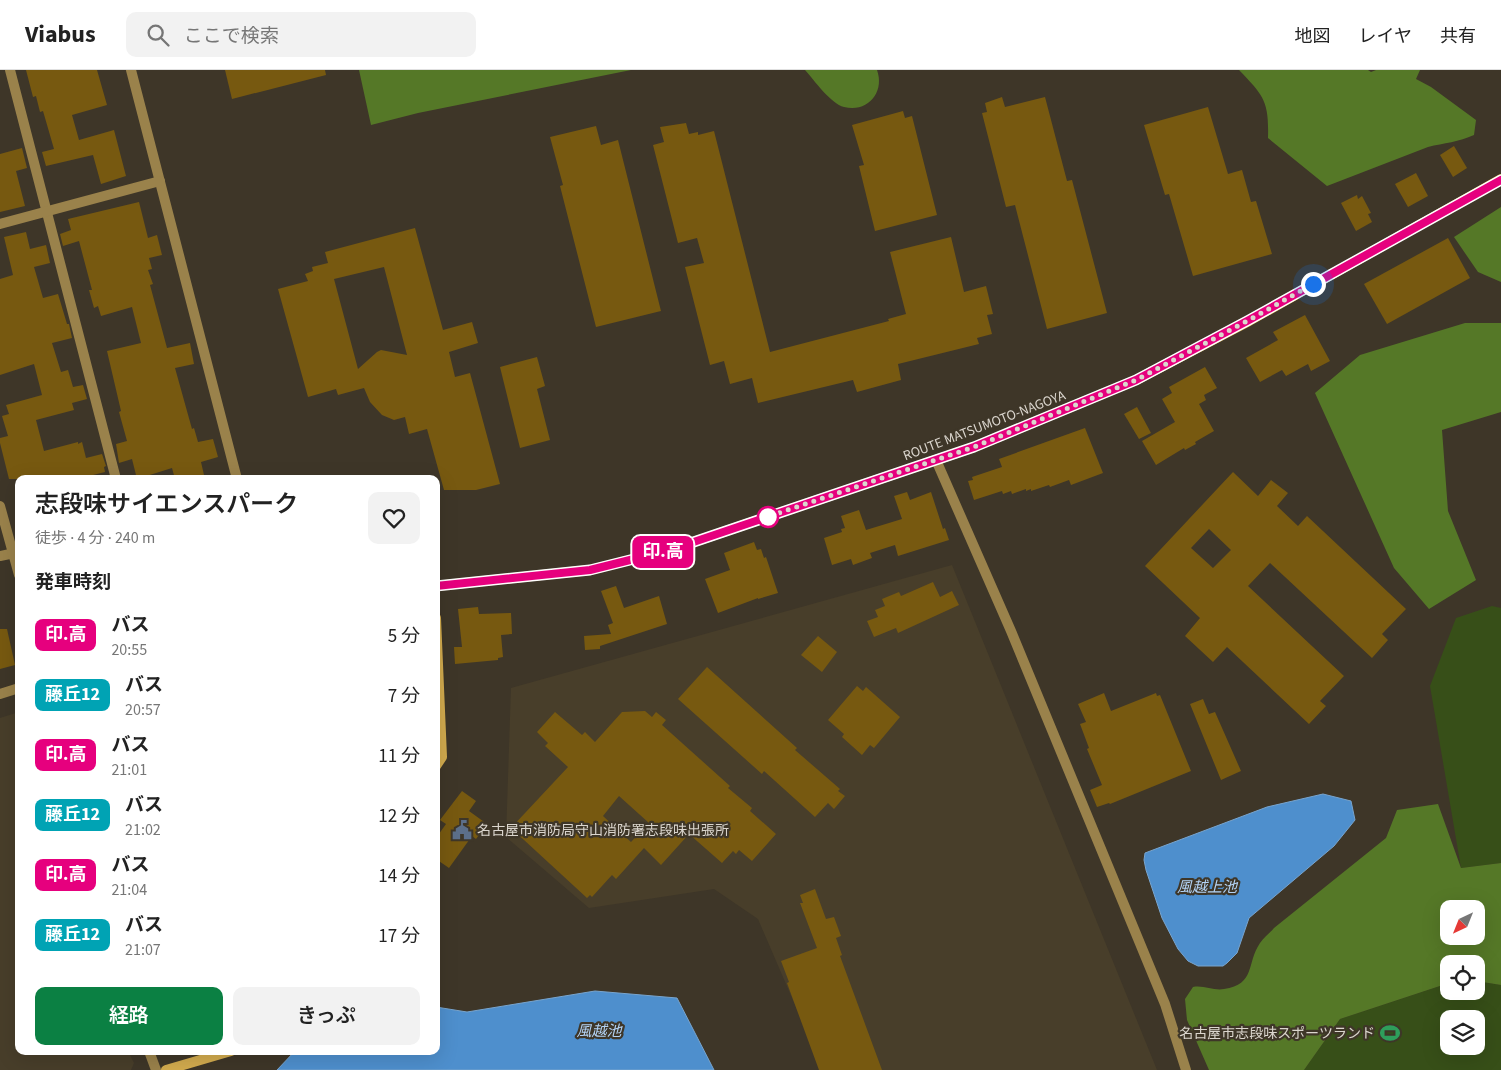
<!DOCTYPE html>
<html lang="ja">
<head>
<meta charset="utf-8">
<style>
  body { margin:0; font-family:"Source Sans 3","Noto Sans JP",sans-serif; background:#f2f2f2; color:#222; height:100vh; display:flex; flex-direction:column; font-size:19px; white-space:nowrap }
  * { box-sizing:border-box; margin:0 }
  p { font-size:16px; color:#767676 }
  .icon { flex:none; width:28px; height:28px; fill:none; stroke:currentColor; stroke-width:2; stroke-linecap:round; stroke-linejoin:round }
  .map { position:relative; flex:1; overflow:hidden }
  .drawer { position:absolute; left:15px; top:405px; width:425px; height:580px; display:flex; flex-direction:column; background:#fff; border-radius:10px; box-shadow:0 5px 20px #0002 }
  .drawer>* { flex:none }
  .badge { padding:0 10px; border-radius:8px; font-size:18px; line-height:32px }
  .needle { width:32px; rotate:223deg }
  .tools { position:absolute; left:1440px; top:830px; display:grid; gap:10px }
  .tools a { display:grid; place-items:center; width:45px; height:45px; border-radius:10px; background:#fff; box-shadow:0 5px 20px #0002; font-size:25px }
  .you { position:absolute; width:25px; height:25px; margin:-12px; border:4px solid #fff; border-radius:50%; background:#1a73e8; box-shadow:0 0 0 8px #1a73e833 }
  .map>.badge { position:absolute; translate:-50% -50%; box-shadow:0 0 0 2px #fff }
  h2 { padding:0 20px; font-size:19px; line-height:45px }
  .round { display:grid; place-items:center; flex:none; width:52px; height:52px; border-radius:10px; background:#f2f2f2 }
  .headline { display:flex; align-items:center; justify-content:space-between; height:85px; padding:0 20px }
  h1 { font-size:24px; font-weight:600; line-height:38px }
  .action { display:flex; gap:10px; margin-top:auto; padding:10px 20px }
  .action a { flex:1; height:58px; border-radius:10px; background:#0b8043; color:#fff; font-size:20px; font-weight:600; line-height:58px; text-align:center }
  .action a+a { background:#f2f2f2; color:#222 }
  ul { padding:0; list-style:none }
  li { display:flex; align-items:center; gap:15px; height:60px; padding:0 20px }
  li div { flex:1 }
  li b { display:block; font-size:19px }
  li em { font-style:normal }
  li .badge { min-width:55px; font-weight:700; text-align:center }
  header { display:flex; align-items:center; gap:30px; box-sizing:border-box; height:70px; padding:0 25px; background:#fff; border-bottom:1px solid #e0e0e0 }
  header strong { font-size:24px }
  nav { display:flex; gap:28px; margin-inline-start:auto; font-size:18px }
  .search { width:350px; height:45px; background:#f2f2f2; display:flex; align-items:center; gap:12px; box-sizing:border-box; padding:0 18px; border-radius:10px; color:#767676; font-size:19px }
  .map>svg:first-child { display:block }
  .built { fill:#483e2a }
  .green { fill:#374f18; fill-rule:evenodd }
  .forest { fill:#557827; fill-rule:evenodd }
  .water { fill:#4e8fcd; stroke:#78a4cd }
  .building { fill:#775910; fill-rule:evenodd }
  .lines { fill:none; stroke-linecap:round; stroke-linejoin:round }
  .minor { stroke:#9a824b; stroke-width:10 }
  .tertiary { stroke:#9a824b; stroke-width:10 }
  .secondary { stroke:#d2ab4e; stroke-width:10 }
  .line-casing { stroke:#fff; stroke-width:11 }
  .line { stroke:#e6007e; stroke-width:8 }
  .walk { stroke:#dbd6ce; stroke-width:5; stroke-dasharray:0 9 }
  .stop-dot { fill:#fff; stroke:#e6007e; stroke-width:2.5 }
  .labels { text-anchor:middle; stroke-width:4.5; stroke-linejoin:round; paint-order:stroke }
  .street-label { font-size:14px; fill:#dbd6ce; stroke:#3e3628 }
  .poi-label { font-size:14px; fill:#dbd6ce; stroke:#3e3628; text-anchor:start }
  .water-label { font-size:15px; font-style:italic; fill:#b3d3f5; stroke:#3e3628 }
</style>
</head>
<body>
<header>
<strong>Viabus</strong>
<div class="search"><svg class="icon" aria-label="search" viewBox="0 0 24 24"><circle cx="10" cy="10" r="6"/><path d="M15 15l6 6"/></svg>ここで検索</div>
<nav><a>地図</a><a>レイヤ</a><a>共有</a></nav>
</header>
<div class="map">
<svg width="1501" height="1000" viewBox="0 0 1501 1000">
  <rect width="100%" height="100%" fill="#3e3628"/>
  <g class="built">
    <polygon points="952,495 1157,1000 823,1000 758,849 714,819 589,838 506,767 511,618"/>
    <polygon points="19,642 19,981 128,981 134,993 131,1000 0,1000 0,648"/>
  </g>
  <g class="green">
    <polygon points="1492,536 1501,538 1501,793 1461,798 1430,616 1456,548"/>
    <path d="M 1476,911 L 1501,915 L 1501,1000 L 1304,1000 L 1340,949 L 1449,913 L 1449,921 L 1476,921 ZM 1449,949 L 1476,949 L 1476,976 L 1449,976 Z"/>
  </g>
  <g class="forest">
    <polygon points="359,0 631,0 418,43 371,55"/>
    <path d="M 805,0 L 877,0 C 885,22 868,43 844,37 C 831,34 814,10 805,0 Z"/>
    <path d="M 1239,0 L 1368,0 L 1371,2 L 1376,0 L 1420,0 L 1416,9 L 1431,17 L 1476,50 L 1474,65 C 1459,72 1444,73 1428,77 L 1327,116 L 1268,68 C 1269,31 1264,26 1239,0 Z"/>
    <polygon points="1501,137 1501,212 1478,202 1454,167"/>
    <polygon points="1465,253 1501,253 1501,342 1442,360 1448,441 1476,510 1429,539 1394,498 1315,323 1360,285"/>
    <path d="M 1438,734 L 1461,798 L 1501,793 L 1501,915 L 1476,911 L 1476,894 L 1449,894 L 1449,913 L 1340,949 L 1304,1000 L 1209,1000 L 1187,950 L 1185,929 L 1193,917 C 1204,915 1214,921 1224,919 C 1256,914 1246,894 1260,873 C 1264,867 1270,863 1274,858 L 1386,768 L 1397,740 ZM 1449,839 L 1476,839 L 1476,866 L 1449,866 Z"/>
  </g>
  <g class="water">
    <polygon points="1323,724 1351,731 1355,750 1334,776 1249,848 1237,883 1227,893 1223,896 1198,896 1188,891 1178,879 1162,848 1146,800 1144,790 1145,783 1267,737"/>
    <polygon points="595,921 677,928 714,1000 277,1000 295,981 436,981 436,937 467,942"/>
  </g>
  <g class="building">
    <polygon points="26,0 97,0 107,35 72,45 79,70 114,60 126,106 101,114 93,85 46,96 42,82 54,79 43,41 40,42 36,26 33,27"/>
    <polygon points="225,0 325,0 326,5 232,29"/>
    <polygon points="1002,27 1005,37 1045,27 1067,111 1072,110 1107,243 1047,259 1015,135 1006,137 982,43 987,42 985,33"/>
    <polygon points="1208,37 1228,104 1242,100 1251,132 1256,131 1272,184 1193,206 1169,124 1165,125 1144,55"/>
    <polygon points="903,41 905,48 912,46 937,145 875,161 859,96 864,95 852,55"/>
    <polygon points="686,53 689,64 698,62 698,65 714,61 770,282 889,251 888,249 906,244 890,182 951,167 964,222 986,216 993,244 987,245 992,264 977,268 979,274 898,294 901,310 857,322 853,310 758,333 752,308 730,314 724,291 710,295 685,197 704,193 697,168 678,173 653,75 664,72 660,57"/>
    <polygon points="596,56 601,75 618,70 661,241 596,257 560,116 563,115 550,67"/>
    <polygon points="1454,76 1467,98 1453,107 1440,85"/>
    <polygon points="22,78 27,98 16,101 25,136 0,142 0,84"/>
    <polygon points="1416,103 1428,126 1408,137 1395,114"/>
    <polygon points="1357,125 1358,129 1362,126 1371,143 1368,144 1372,152 1356,161 1341,133"/>
    <polygon points="139,132 148,168 157,165 162,185 149,188 152,199 148,200 153,214 150,215 167,278 190,273 194,294 175,298 192,359 194,358 198,372 213,369 218,387 201,392 204,405 202,406 202,409 175,409 172,398 137,409 132,389 119,393 116,374 127,371 119,342 121,341 107,281 141,273 132,237 101,246 98,236 94,238 89,220 92,220 79,171 63,176 60,164 71,160 68,149"/>
    <path d="M 415,158 L 443,260 L 472,252 L 478,273 L 449,282 L 455,307 L 470,303 L 500,414 L 476,420 L 444,420 L 427,359 L 409,364 L 405,347 L 394,350 L 382,345 L 370,332 L 364,318 L 338,325 L 336,319 L 308,327 L 278,219 L 308,211 L 305,204 L 313,201 L 312,197 L 328,193 L 325,182 ZM 384,197 L 407,285 L 381,280 L 377,282 L 358,299 L 334,209 Z"/>
    <polygon points="26,162 30,179 46,175 50,193 34,197 43,228 58,224 67,254 69,254 72,268 52,273 61,302 68,300 73,317 83,315 87,329 72,333 74,340 36,350 44,381 78,372 78,374 82,372 86,388 102,384 106,396 104,397 105,402 77,409 9,409 0,373 0,368 8,366 2,346 9,344 6,335 42,325 34,294 0,305 0,209 13,205 4,167"/>
    <polygon points="1448,168 1470,208 1387,254 1364,214"/>
    <polygon points="1305,245 1330,291 1311,301 1308,294 1286,306 1282,300 1260,312 1246,288 1278,270 1273,262"/>
    <polygon points="537,287 545,316 537,319 550,370 520,378 500,297"/>
    <polygon points="1205,297 1217,318 1204,325 1206,330 1199,334 1214,361 1195,372 1196,374 1185,380 1184,378 1156,395 1142,371 1175,352 1162,329 1172,323 1169,317"/>
    <polygon points="1137,337 1151,363 1139,369 1124,344"/>
    <polygon points="1085,358 1103,403 1071,415 1069,410 1050,417 1049,415 1031,421 1031,419 1026,421 1026,419 1012,424 1011,421 1003,424 1002,421 974,430 968,411 973,410 972,407 1002,397 999,389"/>
    <path d="M 1233,402 L 1258,426 L 1271,410 L 1288,423 L 1277,436 L 1298,456 L 1307,446 L 1406,539 L 1382,564 L 1388,570 L 1372,588 L 1270,493 L 1248,516 L 1344,606 L 1320,631 L 1326,636 L 1309,654 L 1227,577 L 1213,592 L 1185,566 L 1200,548 L 1145,496 ZM 1209,459 L 1231,480 L 1213,498 L 1191,478 Z"/>
    <polygon points="907,422 910,430 931,422 943,459 945,458 949,470 898,486 895,475 870,483 872,488 853,495 851,489 832,495 824,468 842,462 841,459 845,458 841,446 859,440 866,460 902,449 894,426"/>
    <polygon points="754,472 757,480 761,479 764,488 766,487 778,523 758,529 758,528 718,543 705,509 730,500 724,483"/>
    <polygon points="933,512 940,527 952,521 959,535 898,563 896,558 874,567 867,551 878,547 875,540 885,536 882,529 899,522 901,526"/>
    <polygon points="616,516 624,538 659,526 667,554 600,576 600,579 585,580 584,566 611,564 608,555 613,553 601,521"/>
    <polygon points="478,537 479,544 511,543 512,564 501,565 503,587 498,588 498,590 455,594 454,577 462,577 458,539"/>
    <polygon points="0,559 7,559 15,595 0,599"/>
    <polygon points="818,566 837,582 822,602 801,585"/>
    <polygon points="707,597 797,678 795,680 840,719 838,721 845,726 834,739 828,733 815,747 764,701 762,704 678,629"/>
    <polygon points="857,616 863,621 866,617 900,647 874,678 870,675 862,685 842,667 844,664 828,650"/>
    <polygon points="1104,623 1111,641 1156,623 1157,626 1160,625 1191,701 1110,734 1109,733 1097,737 1090,720 1102,715 1087,679 1089,678 1080,654 1086,652 1078,634"/>
    <polygon points="1203,629 1209,644 1215,642 1241,701 1221,710 1190,634"/>
    <path d="M 645,641 L 652,647 L 656,642 L 666,650 L 662,655 L 730,716 L 728,718 L 752,738 L 750,741 L 776,764 L 752,791 L 739,780 L 736,784 L 733,781 L 722,793 L 689,764 L 661,795 L 644,778 L 616,809 L 612,805 L 592,827 L 590,825 L 587,828 L 511,758 L 568,697 L 545,676 L 548,673 L 537,662 L 555,642 L 582,665 L 585,662 L 595,672 L 622,642 ZM 619,726 L 649,753 L 631,772 L 603,746 Z"/>
    <polygon points="462,721 476,731 469,741 487,754 476,769 472,766 449,798 436,789 436,768 446,754 440,750"/>
    <polygon points="815,819 826,849 834,847 841,866 836,868 842,885 840,886 882,1000 819,1000 787,913 789,912 781,891 817,878 800,833 803,833 800,825"/>
  </g>
  <g class="lines">
    <g class="minor">
      <polyline points="10,0 116,409"/>
      <polyline points="131,0 237,409"/>
      <polyline points="0,154 160,111"/>
      <polyline points="0,486 19,482"/>
    </g>
    <g class="tertiary">
      <polyline points="936,390 1011,561 1165,934 1186,1000"/>
      <polyline points="0,436 19,505"/>
      <polyline points="0,624 19,618"/>
      <polyline points="149,981 156,1000"/>
    </g>
    <g class="secondary">
      <polyline points="436,516 590,500 670,480 974,377 1136,310 1249,251 1501,109"/>
      <polyline points="436,548 442,687 436,696"/>
      <polyline points="166,1000 231,981"/>
    </g>
  </g>
  <g class="lines">
    <defs>
      <polyline id="line" points="436,516 590,500 670,480 974,377 1136,310 1249,250 1501,110"/>
    </defs>
    <use href="#line" class="line-casing"/>
    <use href="#line" class="line"/>
    <polyline class="walk" points="768,447 761,449 974,377 1136,310 1249,250 1313,214"/>
  </g>
  <defs>
    <symbol id="civic-bare" viewBox="-9 -9 18 18"><path d="M-.6-6.5H3V-4.5H.6V-3L4-1V1h2V6H-6V1h2V-1L-.6-3ZM-1.2 2.5V6h2.4V2.5Z" fill="#5c6f8a" stroke="#3e3628" stroke-width="2.5" paint-order="stroke"/></symbol>
    <symbol id="stadium-bare" viewBox="-9 -9 18 18"><path d="M0-5a6.5 5 0 1 0 0 10a6.5 5 0 1 0 0-10ZM-3.5-1.8h7v3.6h-7Z" fill="#2e9e5b" stroke="#3e3628" stroke-width="2.5" paint-order="stroke"/></symbol>
  </defs>
  <g fill-rule="evenodd">
    <use href="#civic-bare" x="448" y="746" width="28" height="28"/>
    <use href="#stadium-bare" x="1376" y="949" width="28" height="28"/>
  </g>
  <circle class="stop-dot" cx="768" cy="447" r="10"/>
  <g class="labels">
    <g class="street-label">
      <text transform="translate(984 355) rotate(-21)" y="5">ROUTE MATSUMOTO-NAGOYA</text>
    </g>
    <g class="poi-label">
      <text x="477" y="765">名古屋市消防局守山消防署志段味出張所</text>
      <text x="1375" y="968" text-anchor="end">名古屋市志段味スポーツランド</text>
    </g>
    <g class="water-label">
      <text x="1207" y="822">風越上池</text>
      <text x="599" y="966">風越池</text>
    </g>
  </g>
</svg>
<div class="tools">
<a><svg class="needle" viewBox="-14 -14 28 28"><path d="M0-13l5 13h-10z" fill="#e53935"/><path d="M0 13l5-13h-10z" fill="#767676"/></svg></a>
<a><svg class="icon" aria-label="locate" viewBox="0 0 24 24"><circle cx="12" cy="12" r="6"/><path d="M12 2v4M12 18v4M2 12h4M18 12h4"/></svg></a>
<a><svg class="icon" aria-label="layers" viewBox="0 0 24 24"><path d="M12 4l9 5-9 5-9-5zM3 14l9 5 9-5"/></svg></a>
</div>
<div class="you" style="left:1313px;top:214px"></div>
<b class="badge" style="left:663px;top:482px;background:#e6007e;color:#fff">印.高</b>
<section class="drawer">
<div class="headline"><div><h1>志段味サイエンスパーク</h1><p>徒歩 · 4 分 · 240 m</p></div><a class="round"><svg class="icon" aria-label="heart" viewBox="0 0 24 24"><path d="M12 20l-8-8c-3-5 5-10 8-4 3-6 11-1 8 4z"/></svg></a></div>
<h2>発車時刻</h2>
<ul>
<li><span class="badge" style="background:#e6007e;color:#fff">印.高</span><div><b>バス</b><p>20:55</p></div><em>5 分</em></li>
<li><span class="badge" style="background:#00a3b4;color:#fff">藤丘12</span><div><b>バス</b><p>20:57</p></div><em>7 分</em></li>
<li><span class="badge" style="background:#e6007e;color:#fff">印.高</span><div><b>バス</b><p>21:01</p></div><em>11 分</em></li>
<li><span class="badge" style="background:#00a3b4;color:#fff">藤丘12</span><div><b>バス</b><p>21:02</p></div><em>12 分</em></li>
<li><span class="badge" style="background:#e6007e;color:#fff">印.高</span><div><b>バス</b><p>21:04</p></div><em>14 分</em></li>
<li><span class="badge" style="background:#00a3b4;color:#fff">藤丘12</span><div><b>バス</b><p>21:07</p></div><em>17 分</em></li>
</ul>
<div class="action"><a>経路</a><a>きっぷ</a></div>
</section>
</div>
</body>
</html>
